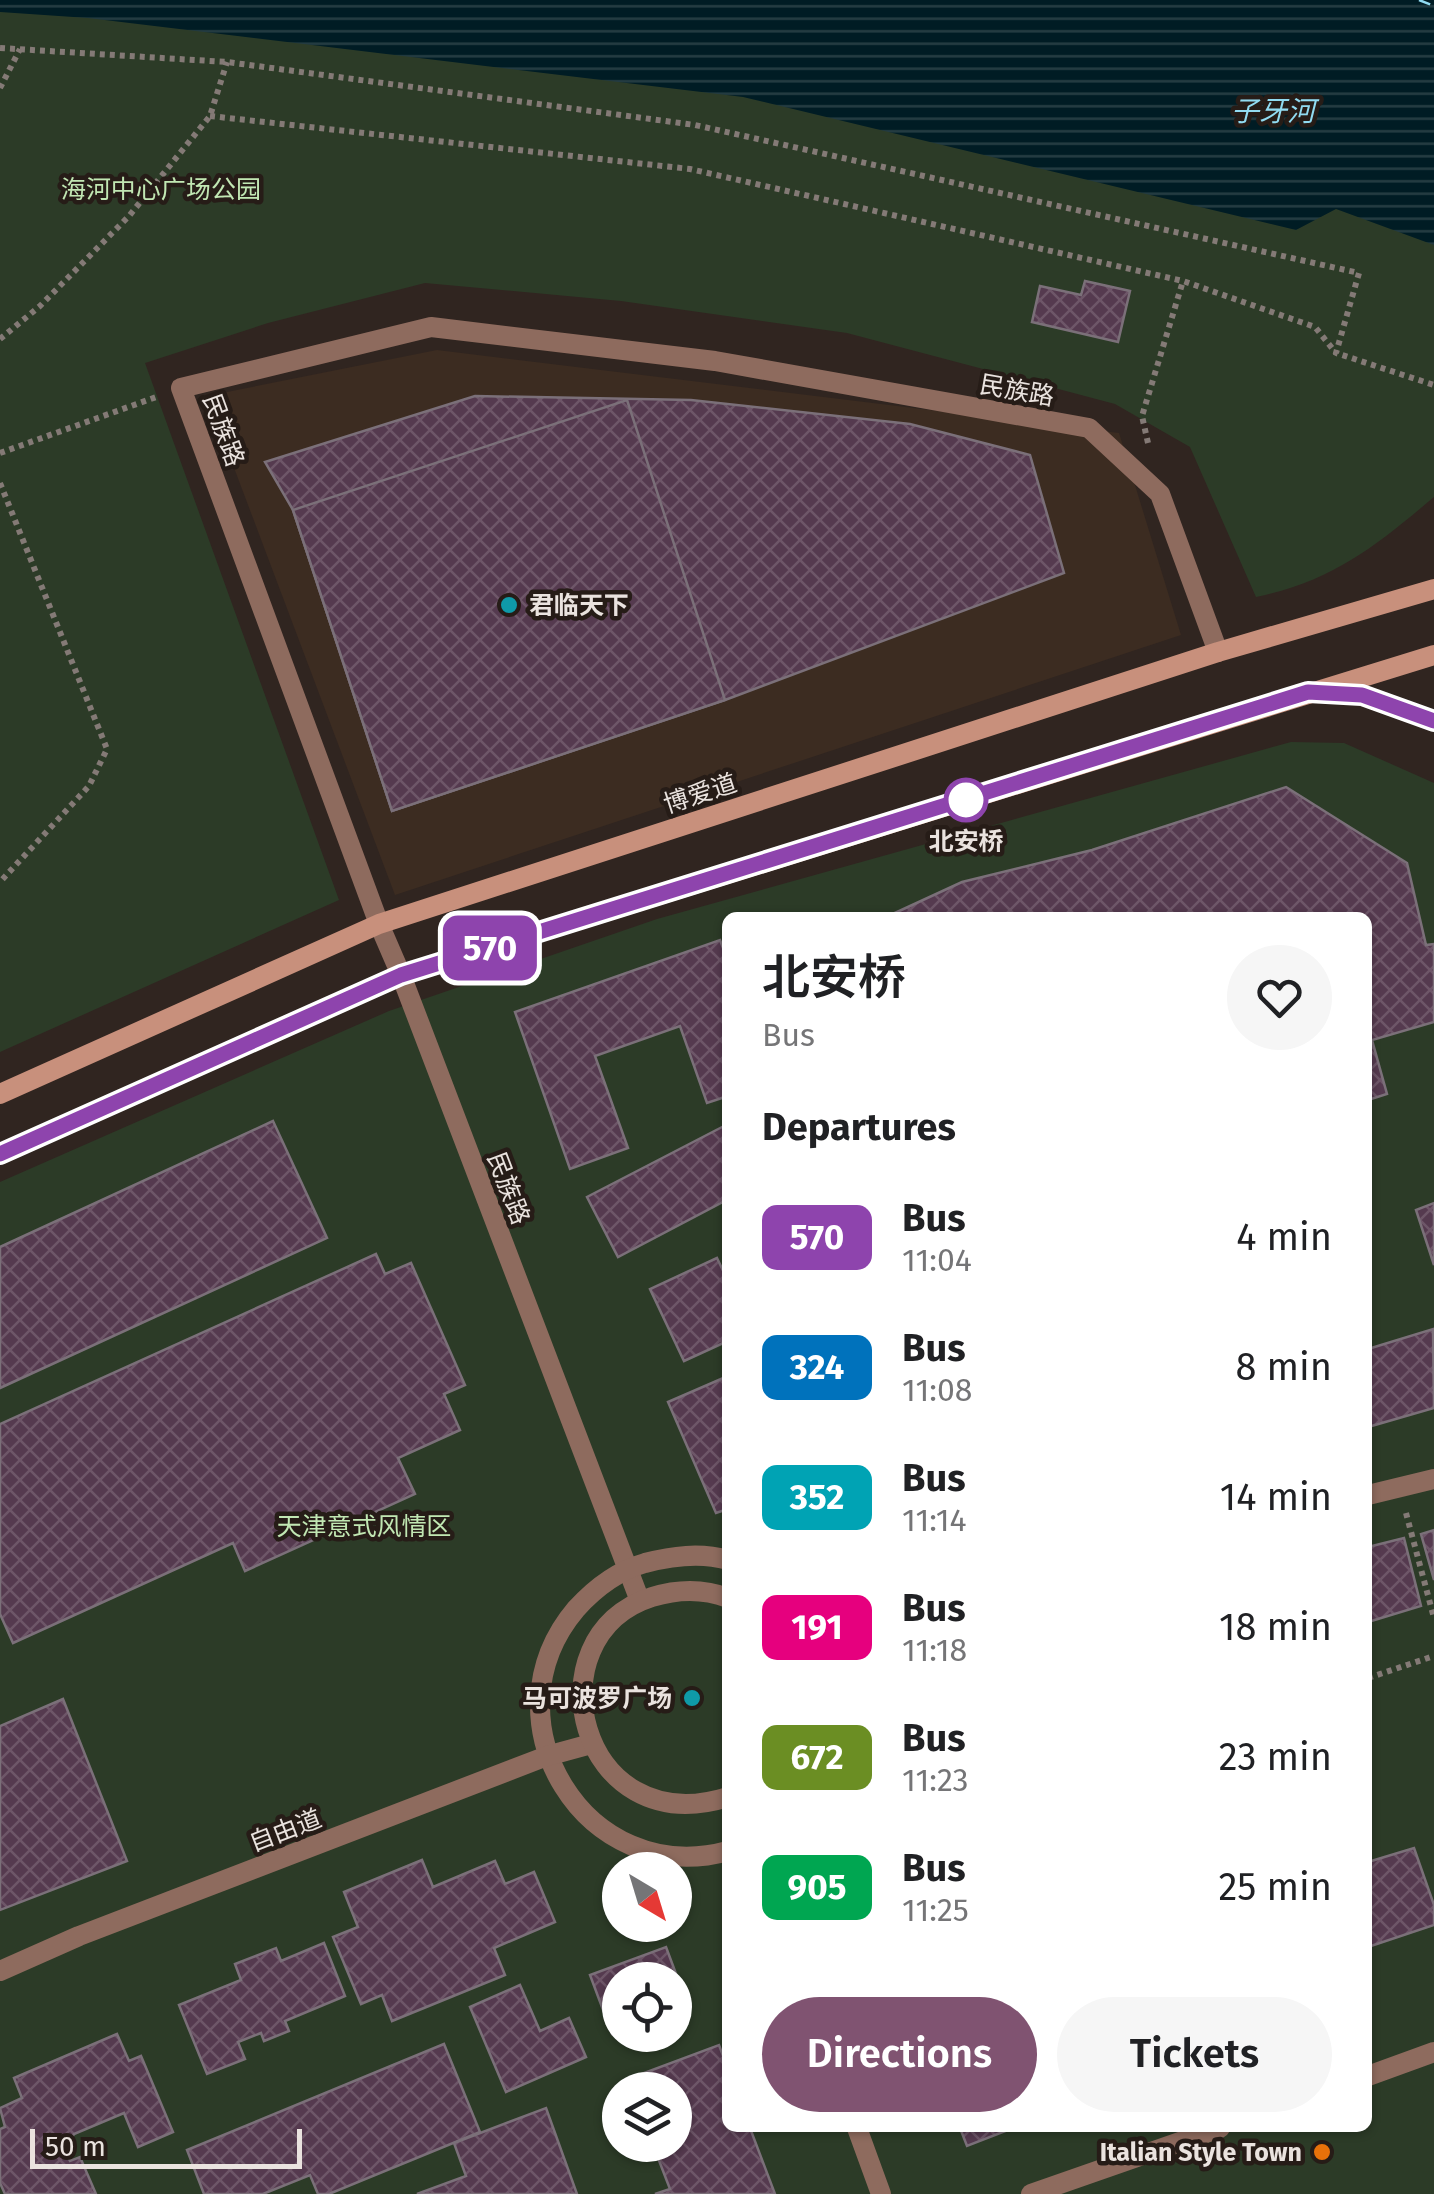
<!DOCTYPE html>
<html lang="en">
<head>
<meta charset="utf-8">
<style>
  body { margin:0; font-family:"Fira Sans","Noto Sans SC",sans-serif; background:#f6f6f6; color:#202124; height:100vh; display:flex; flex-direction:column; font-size:38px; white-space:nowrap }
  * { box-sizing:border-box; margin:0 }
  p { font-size:32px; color:#757577 }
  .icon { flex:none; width:55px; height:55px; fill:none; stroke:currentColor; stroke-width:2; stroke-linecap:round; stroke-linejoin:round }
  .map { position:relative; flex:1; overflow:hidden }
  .details { position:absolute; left:722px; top:912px; width:650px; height:1220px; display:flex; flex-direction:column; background:#fff; border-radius:15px; box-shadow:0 2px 8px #0004 }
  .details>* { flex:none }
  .badge { padding:0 20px; border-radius:15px; font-size:35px; line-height:65px }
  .needle { width:65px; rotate:142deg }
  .tools { position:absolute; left:602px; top:1852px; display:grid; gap:20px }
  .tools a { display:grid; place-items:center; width:90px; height:90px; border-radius:50%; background:#fff; box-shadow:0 2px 8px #0004; font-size:50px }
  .scale { position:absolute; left:30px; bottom:25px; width:272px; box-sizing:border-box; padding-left:10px; border:5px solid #eae3df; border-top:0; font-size:28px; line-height:35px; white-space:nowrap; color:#eae3df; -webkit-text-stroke:8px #261c17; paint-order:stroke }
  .map>.badge { position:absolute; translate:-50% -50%; box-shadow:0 0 0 5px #fff }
  h2 { padding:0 40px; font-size:38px; line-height:90px }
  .round { display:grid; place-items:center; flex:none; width:105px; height:105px; border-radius:52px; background:#f6f6f6 }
  .head { display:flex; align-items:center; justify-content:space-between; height:170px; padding:0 40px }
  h1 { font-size:48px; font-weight:600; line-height:75px }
  .button { display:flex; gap:20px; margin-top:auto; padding:20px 40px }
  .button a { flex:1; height:115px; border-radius:60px; background:#805371; color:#fff; font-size:40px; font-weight:600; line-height:115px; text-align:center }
  .button a+a { background:#f6f6f6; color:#202124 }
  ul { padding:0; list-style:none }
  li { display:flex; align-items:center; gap:30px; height:130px; padding:0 40px }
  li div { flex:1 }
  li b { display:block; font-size:38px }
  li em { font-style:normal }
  li .badge { min-width:110px; font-weight:700; text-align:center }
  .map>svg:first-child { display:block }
  .commercial { fill:#3c2c21 }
  .green { fill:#2c3b27; fill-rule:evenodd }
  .water { fill:url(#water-rules) }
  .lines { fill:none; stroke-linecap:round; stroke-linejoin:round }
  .ferry { stroke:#91dbf1; stroke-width:2.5; stroke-dasharray:12 10; stroke-linecap:butt }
  .building { fill:url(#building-cross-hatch); stroke:#7b7079; stroke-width:2.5 }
  .path { stroke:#847a76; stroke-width:6; stroke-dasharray:5 5; stroke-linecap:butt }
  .pedestrian { stroke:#8e6b5e; stroke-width:20 }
  .minor { stroke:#8e6b5e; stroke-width:20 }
  .secondary { stroke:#c8907c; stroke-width:20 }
  .line-casing { stroke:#fff; stroke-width:22 }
  .line { stroke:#8e44ad; stroke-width:15 }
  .culture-dot { fill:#0f9aa8; stroke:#261c17; stroke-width:4 }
  .stop-dot { fill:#fff; stroke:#8e44ad; stroke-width:5 }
  .food-dot { fill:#e8710a; stroke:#261c17; stroke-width:4 }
  .labels { text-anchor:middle; stroke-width:9; stroke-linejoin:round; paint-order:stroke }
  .park-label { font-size:25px; fill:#c1e7b3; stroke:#261c17 }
  .street-label { font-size:25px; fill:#eae3df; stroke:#261c17 }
  .poi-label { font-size:25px; font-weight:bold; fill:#eae3df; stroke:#261c17; text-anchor:end }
  .stop-label { font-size:25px; font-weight:bold; fill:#eae3df; stroke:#261c17 }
  .water-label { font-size:28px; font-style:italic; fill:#91dbf1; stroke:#261c17 }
</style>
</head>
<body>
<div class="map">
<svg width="1434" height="2194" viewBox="0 0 1434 2194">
  <defs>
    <pattern id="water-rules" width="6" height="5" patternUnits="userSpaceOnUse" patternTransform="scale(2.5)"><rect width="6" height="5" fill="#001c24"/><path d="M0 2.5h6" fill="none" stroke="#253d43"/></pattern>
    <pattern id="building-cross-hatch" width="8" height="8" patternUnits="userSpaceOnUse" patternTransform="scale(2.5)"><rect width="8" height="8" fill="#553a4f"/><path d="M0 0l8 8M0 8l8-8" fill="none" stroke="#6e5668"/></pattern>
  </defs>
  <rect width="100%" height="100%" fill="#302520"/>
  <polygon class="commercial" points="437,350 1119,433 1181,635 395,895 207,396"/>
  <g class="green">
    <path d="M 0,0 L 1434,0 L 1434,497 C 1376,546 1333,581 1256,597 L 1190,447 L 1115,404 L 847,333 L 621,301 L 425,283 L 268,323 L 145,363 L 339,900 L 0,1052 Z"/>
    <path d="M 1291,742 L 1344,743 L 1434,783 L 1434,2194 L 0,2194 L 0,1182 L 389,1011 L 657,919 ZM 728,918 L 1368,918 L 1368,2128 L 728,2128 ZM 620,1870 L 675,1870 L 675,1925 L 620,1925 ZM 620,1980 L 675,1980 L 675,2035 L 620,2035 ZM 620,2090 L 675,2090 L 675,2145 L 620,2145 Z"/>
  </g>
  <polygon class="water" points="0,0 1434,0 1434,245 1336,209 1296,230 743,97 88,18 0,12"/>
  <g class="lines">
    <polyline class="ferry" points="1419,0 1434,6"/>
  </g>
  <g class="building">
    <polygon points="1085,281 1130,291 1118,342 1032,322 1040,286 1081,295"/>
    <polygon points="475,396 691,400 910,424 1030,455 1064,573 725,700 392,811 293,510 265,462"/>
    <polygon points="627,400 725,700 392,811 293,510"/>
    <polygon points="1286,787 1407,863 1426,945 1434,944 1434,1022 1372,1040 1387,1094 1368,1100 1368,918 884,918 962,882 1092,850"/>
    <polygon points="720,940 728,961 728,1096 707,1103 680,1026 595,1056 628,1148 570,1169 515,1012"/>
    <polygon points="273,1121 327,1238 0,1388 0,1247"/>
    <polygon points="728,1124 728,1211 723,1202 618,1257 587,1197"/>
    <polygon points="1434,1203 1434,1265 1416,1210"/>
    <polygon points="376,1254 385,1274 411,1263 465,1385 444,1394 460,1430 398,1458 415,1494 245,1571 233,1543 13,1643 0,1614 0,1424"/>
    <polygon points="717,1258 728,1281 728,1341 684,1361 650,1289"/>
    <polygon points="1433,1329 1434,1408 1368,1427 1368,1349"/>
    <polygon points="728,1376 728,1509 716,1513 668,1402"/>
    <polygon points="1434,1530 1434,1580 1421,1534"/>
    <polygon points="1404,1538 1421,1606 1368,1622 1368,1547"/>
    <polygon points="63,1699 127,1861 0,1910 0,1726"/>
    <polygon points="1414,1848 1434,1905 1434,1925 1368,1947 1368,1862"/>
    <polygon points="422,1860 433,1887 495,1861 505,1884 534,1872 555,1922 494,1948 505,1975 392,2021 382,1995 361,2004 333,1937 358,1927 344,1892"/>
    <polygon points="324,1943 345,1996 285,2021 289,2031 264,2041 261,2033 238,2042 245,2059 207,2074 179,2005 241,1980 235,1964 276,1948 281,1961"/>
    <polygon points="666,1947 688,2006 675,2011 675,1980 620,1980 620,2031 612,2034 590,1975"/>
    <polygon points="520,1985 540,2031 569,2018 586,2057 506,2092 470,2007"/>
    <polygon points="117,2034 129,2061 141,2056 173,2132 138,2147 124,2113 74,2134 65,2151 70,2161 80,2157 96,2194 5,2194 0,2183 0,2129 5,2127 0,2108 22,2098 14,2078"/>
    <polygon points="444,2044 480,2132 329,2194 318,2194 310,2175 263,2194 204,2194 187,2150"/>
    <polygon points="719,2045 728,2069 728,2128 750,2128 775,2194 655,2194 670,2189 653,2145 675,2145 675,2090 632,2090 628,2079"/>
    <polygon points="546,2108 577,2194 417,2194 466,2176 454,2143"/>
    <polygon points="960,2128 1013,2128 967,2146"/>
  </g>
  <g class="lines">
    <g class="path">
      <polyline points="0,48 227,62 695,125 1359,273 1336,353 1434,385"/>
      <polyline points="0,88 20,49"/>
      <polyline points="210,116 690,169 1183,281 1315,327 1336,353"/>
      <polyline points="0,339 40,306 129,216 210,116 227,62"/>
      <polyline points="1148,443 1142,416 1183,281"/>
      <polyline points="0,453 159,396"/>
      <polyline points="0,483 107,749 89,786 0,882"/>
      <polyline points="1406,1513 1434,1618"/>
      <polyline points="1368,1678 1434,1656"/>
    </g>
    <g class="pedestrian">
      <polyline points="401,975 640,1601"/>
      <polyline points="1368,1495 1434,1479"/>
      <path d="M 728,1560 C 700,1552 672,1556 645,1563 C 617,1571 595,1588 576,1609 C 482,1720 586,1890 728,1851"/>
      <polyline points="0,1971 79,1936 547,1756 591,1744"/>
      <polyline points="1368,2076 1434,2052"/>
      <polyline points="857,2128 881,2194"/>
      <polyline points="1031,2194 1220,2128"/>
    </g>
    <g class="minor">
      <polyline points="401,975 379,924 181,388 431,327 715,361 1089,428 1160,494 1218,652"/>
      <path d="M 728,1598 C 702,1588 678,1589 652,1597 C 529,1636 578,1844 728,1797"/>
    </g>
    <g class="secondary">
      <polyline points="1325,692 1362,695 1434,721"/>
      <polyline points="0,1094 379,924 1218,652 1434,589"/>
      <polyline points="0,1154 401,975 1434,655"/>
    </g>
  </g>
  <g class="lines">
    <defs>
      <polyline id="line" points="0,1154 401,975 1308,692 1362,695 1434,721"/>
    </defs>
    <use href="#line" class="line-casing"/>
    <use href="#line" class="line"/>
  </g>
  <g class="culture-dot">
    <circle cx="509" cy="605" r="10"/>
    <circle cx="692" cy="1698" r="10"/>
  </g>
  <circle class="stop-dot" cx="966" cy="800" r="20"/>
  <circle class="food-dot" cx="1322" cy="2152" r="10"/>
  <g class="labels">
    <g class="park-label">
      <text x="161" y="198">海河中心广场公园</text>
      <text x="364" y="1535">天津意式风情区</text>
    </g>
    <g class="street-label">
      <text transform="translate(1017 390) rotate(10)" y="9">民族路</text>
      <text transform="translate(224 430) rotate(70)" y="9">民族路</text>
      <text transform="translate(700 793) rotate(-18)" y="9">博爱道</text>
      <text transform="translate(509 1188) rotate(69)" y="9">民族路</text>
      <text transform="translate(285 1830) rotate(-21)" y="9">自由道</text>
    </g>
    <g class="poi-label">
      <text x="529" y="614" text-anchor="start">君临天下</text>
      <text x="672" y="1707">马可波罗广场</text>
      <text x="1302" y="2161">Italian Style Town</text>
    </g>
    <g class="stop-label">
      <text x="966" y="850">北安桥</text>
    </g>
    <g class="water-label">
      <text x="1273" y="121">子牙河</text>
    </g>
  </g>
</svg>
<div class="tools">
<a><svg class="needle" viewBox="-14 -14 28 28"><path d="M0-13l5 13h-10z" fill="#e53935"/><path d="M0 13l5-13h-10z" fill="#757577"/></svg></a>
<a><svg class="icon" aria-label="locate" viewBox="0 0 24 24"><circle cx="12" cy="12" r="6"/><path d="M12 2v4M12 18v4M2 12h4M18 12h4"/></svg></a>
<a><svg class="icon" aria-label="layers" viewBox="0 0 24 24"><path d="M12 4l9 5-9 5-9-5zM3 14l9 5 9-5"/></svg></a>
</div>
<div class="scale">50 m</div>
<b class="badge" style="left:490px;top:948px;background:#8e44ad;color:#fff">570</b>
<section class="details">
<div class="head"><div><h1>北安桥</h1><p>Bus</p></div><a class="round"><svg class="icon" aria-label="heart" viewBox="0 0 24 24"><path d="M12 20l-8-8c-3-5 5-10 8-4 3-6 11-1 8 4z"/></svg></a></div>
<h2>Departures</h2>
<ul>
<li><span class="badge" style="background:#8e44ad;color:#fff">570</span><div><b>Bus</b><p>11:04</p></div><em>4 min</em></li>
<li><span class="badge" style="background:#0072bc;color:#fff">324</span><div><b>Bus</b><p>11:08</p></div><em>8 min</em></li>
<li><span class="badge" style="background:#00a3b4;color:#fff">352</span><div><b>Bus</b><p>11:14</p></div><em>14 min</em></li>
<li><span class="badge" style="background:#e6007e;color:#fff">191</span><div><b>Bus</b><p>11:18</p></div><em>18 min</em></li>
<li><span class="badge" style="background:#6b8e23;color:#fff">672</span><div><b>Bus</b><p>11:23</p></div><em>23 min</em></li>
<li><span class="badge" style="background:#00a651;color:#fff">905</span><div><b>Bus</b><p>11:25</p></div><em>25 min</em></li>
</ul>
<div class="button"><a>Directions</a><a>Tickets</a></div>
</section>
</div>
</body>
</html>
